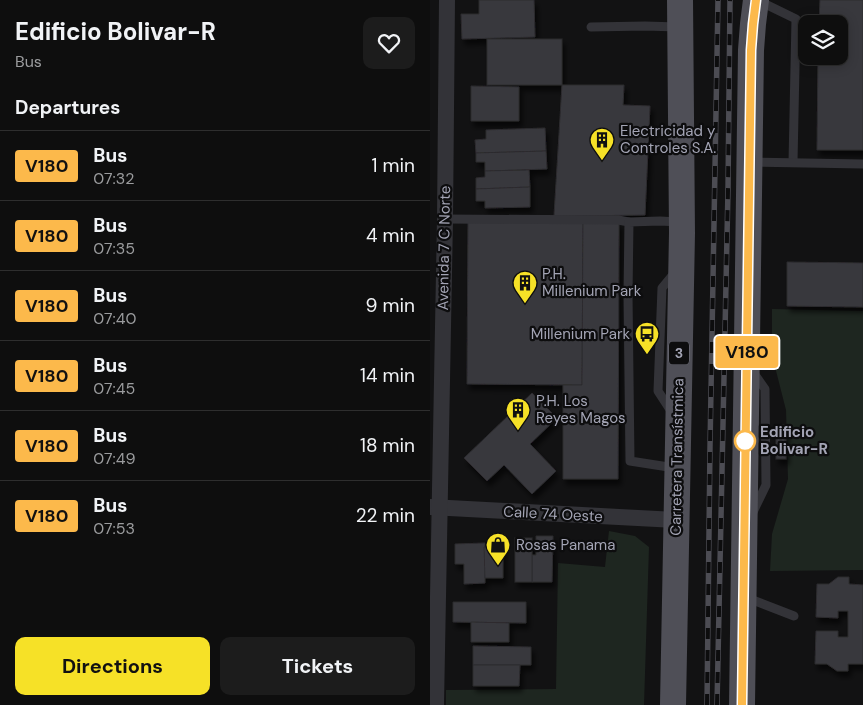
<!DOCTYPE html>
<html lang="en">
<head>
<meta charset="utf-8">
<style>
  body { margin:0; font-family:"DM Sans",sans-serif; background:#1c1c1c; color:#f1f3f6; height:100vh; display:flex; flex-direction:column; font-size:19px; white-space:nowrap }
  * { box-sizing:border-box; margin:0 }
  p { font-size:16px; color:#9b9c9e }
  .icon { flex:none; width:28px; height:28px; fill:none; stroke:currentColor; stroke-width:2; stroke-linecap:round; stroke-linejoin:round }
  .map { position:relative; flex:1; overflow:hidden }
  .sheet { display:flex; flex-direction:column; background:#0e0e0e; width:430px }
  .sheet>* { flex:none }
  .badge { padding:0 10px; border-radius:4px; font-size:18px; line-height:32px }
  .controls { position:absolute; left:368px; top:15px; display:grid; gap:10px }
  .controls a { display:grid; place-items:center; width:50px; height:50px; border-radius:10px; background:#0e0e0e; box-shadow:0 2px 12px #0003,0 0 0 1px #2e2e2e; font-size:25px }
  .map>.badge { position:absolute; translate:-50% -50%; box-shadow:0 0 0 2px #fff }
  h2 { padding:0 15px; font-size:19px; line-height:45px }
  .round { display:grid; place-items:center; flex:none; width:52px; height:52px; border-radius:10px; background:#1c1c1c }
  .summary { display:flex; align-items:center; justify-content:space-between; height:85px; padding:0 15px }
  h1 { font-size:24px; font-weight:700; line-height:38px }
  .button { display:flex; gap:10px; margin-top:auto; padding:10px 15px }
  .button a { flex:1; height:58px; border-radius:10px; background:#f6e127; color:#111; font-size:20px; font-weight:700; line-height:58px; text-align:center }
  .button a+a { background:#1c1c1c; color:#f1f3f6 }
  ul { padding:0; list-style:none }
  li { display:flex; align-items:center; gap:15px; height:70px; padding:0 15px; border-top:1px solid #2e2e2e }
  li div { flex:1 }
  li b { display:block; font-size:19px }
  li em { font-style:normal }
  li .badge { min-width:55px; font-weight:700; text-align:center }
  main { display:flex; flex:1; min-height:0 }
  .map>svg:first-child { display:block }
  .green { fill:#1e2620 }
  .building { fill:#39393e; stroke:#2d2c2f; filter:url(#shadow) }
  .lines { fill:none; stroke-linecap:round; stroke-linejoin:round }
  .service { stroke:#333338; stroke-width:9 }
  .minor { stroke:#333338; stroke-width:16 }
  .primary { stroke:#4f4f57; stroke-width:26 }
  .rail-casing { stroke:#4c4c53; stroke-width:5.5 }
  .rail { stroke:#0d0d0e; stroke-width:4; stroke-dasharray:11; stroke-linecap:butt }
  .line-casing { stroke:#fff; stroke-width:11 }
  .line { stroke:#fcb94b; stroke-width:8 }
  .stop-dot { fill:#fff; stroke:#fcb94b; stroke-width:2.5 }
  .labels { text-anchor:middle; stroke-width:4.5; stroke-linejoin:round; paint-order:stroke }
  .shield { fill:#0d0d0e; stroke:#767782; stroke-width:1 }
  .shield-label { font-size:14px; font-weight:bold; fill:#a3a4b4 }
  .poi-label { font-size:15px; fill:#a3a4b4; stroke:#0d0d0e; text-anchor:start }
  .street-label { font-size:15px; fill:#a3a4b4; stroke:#0d0d0e }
  .stop-label { font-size:15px; font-weight:bold; fill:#a3a4b4; stroke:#0d0d0e; text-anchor:start }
</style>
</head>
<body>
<main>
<section class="sheet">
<div class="summary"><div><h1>Edificio Bolivar-R</h1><p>Bus</p></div><a class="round"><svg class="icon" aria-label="heart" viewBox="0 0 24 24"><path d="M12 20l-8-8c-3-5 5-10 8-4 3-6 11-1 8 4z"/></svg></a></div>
<h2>Departures</h2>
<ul>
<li><span class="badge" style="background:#fcb94b;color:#111">V180</span><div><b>Bus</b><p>07:32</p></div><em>1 min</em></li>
<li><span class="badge" style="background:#fcb94b;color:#111">V180</span><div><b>Bus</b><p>07:35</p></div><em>4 min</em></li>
<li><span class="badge" style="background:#fcb94b;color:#111">V180</span><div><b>Bus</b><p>07:40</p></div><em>9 min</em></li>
<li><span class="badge" style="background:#fcb94b;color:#111">V180</span><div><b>Bus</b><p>07:45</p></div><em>14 min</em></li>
<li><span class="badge" style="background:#fcb94b;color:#111">V180</span><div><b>Bus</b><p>07:49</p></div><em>18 min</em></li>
<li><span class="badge" style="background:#fcb94b;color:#111">V180</span><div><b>Bus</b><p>07:53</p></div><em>22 min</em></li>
</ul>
<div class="button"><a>Directions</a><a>Tickets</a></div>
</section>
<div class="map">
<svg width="433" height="705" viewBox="0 0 433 705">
  <defs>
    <filter id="shadow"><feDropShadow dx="3" dy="5.5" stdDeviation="2.5" flood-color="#0009"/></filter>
  </defs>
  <rect width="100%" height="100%" fill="#121213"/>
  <g class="green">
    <polygon points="342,309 433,311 433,570 340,571 342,534 358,479 356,410 342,355"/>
    <polygon points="179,531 205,536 219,547 214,705 16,705 16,690 126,689 128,563 175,567"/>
  </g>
  <g class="building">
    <polygon points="49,0 104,0 105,37 32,39 31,14 49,14"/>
    <polygon points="390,0 433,0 433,150 387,150 388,56 409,56 409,24 389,24"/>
    <rect x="57" y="39" width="75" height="46"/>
    <polygon points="132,85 194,85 193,105 220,106 215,215 124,216"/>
    <polygon points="41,86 89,87 89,121 41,121"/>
    <polygon points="115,128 116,151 46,153 45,140 56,139 56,130"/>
    <polygon points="116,151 117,169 55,171 55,162 46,162 46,153"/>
    <polygon points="99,170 100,187 46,189 46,178 55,177 55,171"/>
    <polygon points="100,187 100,207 55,208 55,201 46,201 46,189"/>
    <polygon points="38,222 153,223 152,385 37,384"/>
    <polygon points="153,223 189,223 188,479 133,479 133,385 152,385"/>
    <polygon points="357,262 433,263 433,307 357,306"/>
    <polygon points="102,393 127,418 100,444 126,471 102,494 74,465 57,481 34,458"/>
    <rect x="346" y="425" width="10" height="34"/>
    <polygon points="106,536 123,536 122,582 102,582 102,555 106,555"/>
    <rect x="85" y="538" width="17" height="44"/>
    <polygon points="55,543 55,583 34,584 34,564 25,564 25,544"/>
    <polygon points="54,547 73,547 73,578 55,578"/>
    <polygon points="408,577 419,577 419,584 433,585 433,664 418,664 418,671 407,671 397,664 385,664 386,631 408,631 408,637 418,637 418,611 408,611 408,618 386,617 387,584 399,584"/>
    <polygon points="23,602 96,602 96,623 23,622"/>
    <polygon points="41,622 79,623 79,642 41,642"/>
    <polygon points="43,646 101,647 101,665 43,665"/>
    <polygon points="43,665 90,665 89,686 43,686"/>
  </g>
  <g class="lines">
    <g class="service">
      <polyline points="329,1 366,19 363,162"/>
      <polyline points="161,27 215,26 248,27"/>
      <polyline points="321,162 433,164"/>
      <polyline points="15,219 188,220 199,222"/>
      <polyline points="323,372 335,389 336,485 323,512"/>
      <polyline points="241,411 228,391 232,288 246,271"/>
      <polyline points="245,468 200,461 198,295 199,222 230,221 249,222"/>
      <polyline points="315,597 364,616"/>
    </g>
    <g class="minor">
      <polyline points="0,507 246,520"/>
      <polyline points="6,705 15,219 17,0"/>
    </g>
    <g class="primary">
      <polyline points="243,705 252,233 250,0"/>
      <polyline points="312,705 321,50 323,24 326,0"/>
    </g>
    <defs>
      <g id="rail">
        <polyline points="277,705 280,447 288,0"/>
        <polyline points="287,705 298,190 300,0"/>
      </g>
    </defs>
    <use href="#rail" class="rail-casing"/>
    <use href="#rail" class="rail"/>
  </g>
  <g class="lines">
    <defs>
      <polyline id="line" points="312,705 321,50 323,24 326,0"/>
    </defs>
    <use href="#line" class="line-casing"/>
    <use href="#line" class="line"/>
  </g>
  <defs>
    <symbol id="building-pin" viewBox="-11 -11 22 30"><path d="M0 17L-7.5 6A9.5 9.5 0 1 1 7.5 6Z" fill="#f6e127" stroke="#0d0d0e"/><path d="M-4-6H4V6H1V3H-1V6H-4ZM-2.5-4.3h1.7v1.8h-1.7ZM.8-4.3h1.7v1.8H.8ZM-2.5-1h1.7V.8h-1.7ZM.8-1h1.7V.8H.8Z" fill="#111"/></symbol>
    <symbol id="bus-pin" viewBox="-11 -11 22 30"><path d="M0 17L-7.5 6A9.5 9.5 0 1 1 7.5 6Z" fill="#f6e127" stroke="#0d0d0e"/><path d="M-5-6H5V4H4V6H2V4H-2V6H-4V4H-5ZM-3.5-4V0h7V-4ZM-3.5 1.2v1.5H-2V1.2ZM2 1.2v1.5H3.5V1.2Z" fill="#111"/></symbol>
    <symbol id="shop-pin" viewBox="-11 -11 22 30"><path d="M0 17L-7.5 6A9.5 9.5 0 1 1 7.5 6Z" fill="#f6e127" stroke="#0d0d0e"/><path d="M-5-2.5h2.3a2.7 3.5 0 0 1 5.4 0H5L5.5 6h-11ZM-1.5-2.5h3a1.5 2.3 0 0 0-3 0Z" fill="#111"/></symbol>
  </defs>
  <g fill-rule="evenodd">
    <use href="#building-pin" x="158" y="126" width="28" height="38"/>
    <use href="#building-pin" x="81" y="269" width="28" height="38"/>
    <use href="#bus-pin" x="203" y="320" width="28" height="38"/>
    <use href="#building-pin" x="74" y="396" width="28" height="38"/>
    <use href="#shop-pin" x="54" y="531" width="28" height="38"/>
  </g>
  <circle class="stop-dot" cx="315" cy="441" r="10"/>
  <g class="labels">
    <rect class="shield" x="239" y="341.5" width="20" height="23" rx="4"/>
    <g class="shield-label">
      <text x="249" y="358">3</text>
    </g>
    <g class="poi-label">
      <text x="190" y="136">Electricidad y<tspan x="190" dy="17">Controles S.A.</tspan></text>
      <text x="112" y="279">P.H.<tspan x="112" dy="17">Millenium Park</tspan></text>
      <text x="200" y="339" text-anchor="end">Millenium Park</text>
      <text x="106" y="406">P.H. Los<tspan x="106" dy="17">Reyes Magos</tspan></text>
      <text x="86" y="550">Rosas Panama</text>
    </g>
    <g class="street-label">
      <text transform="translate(14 248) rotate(-89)" y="5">Avenida 7 C Norte</text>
      <text transform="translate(247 457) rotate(-89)" y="5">Carretera Transístmica</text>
      <text transform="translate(123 514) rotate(3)" y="5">Calle 74 Oeste</text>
    </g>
    <g class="stop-label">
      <text x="330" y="437">Edificio<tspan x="330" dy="17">Bolivar-R</tspan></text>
    </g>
  </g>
</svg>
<div class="controls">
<a><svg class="icon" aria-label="layers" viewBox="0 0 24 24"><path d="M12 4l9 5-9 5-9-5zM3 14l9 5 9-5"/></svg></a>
</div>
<b class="badge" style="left:317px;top:352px;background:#fcb94b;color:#111">V180</b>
</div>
</main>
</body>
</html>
